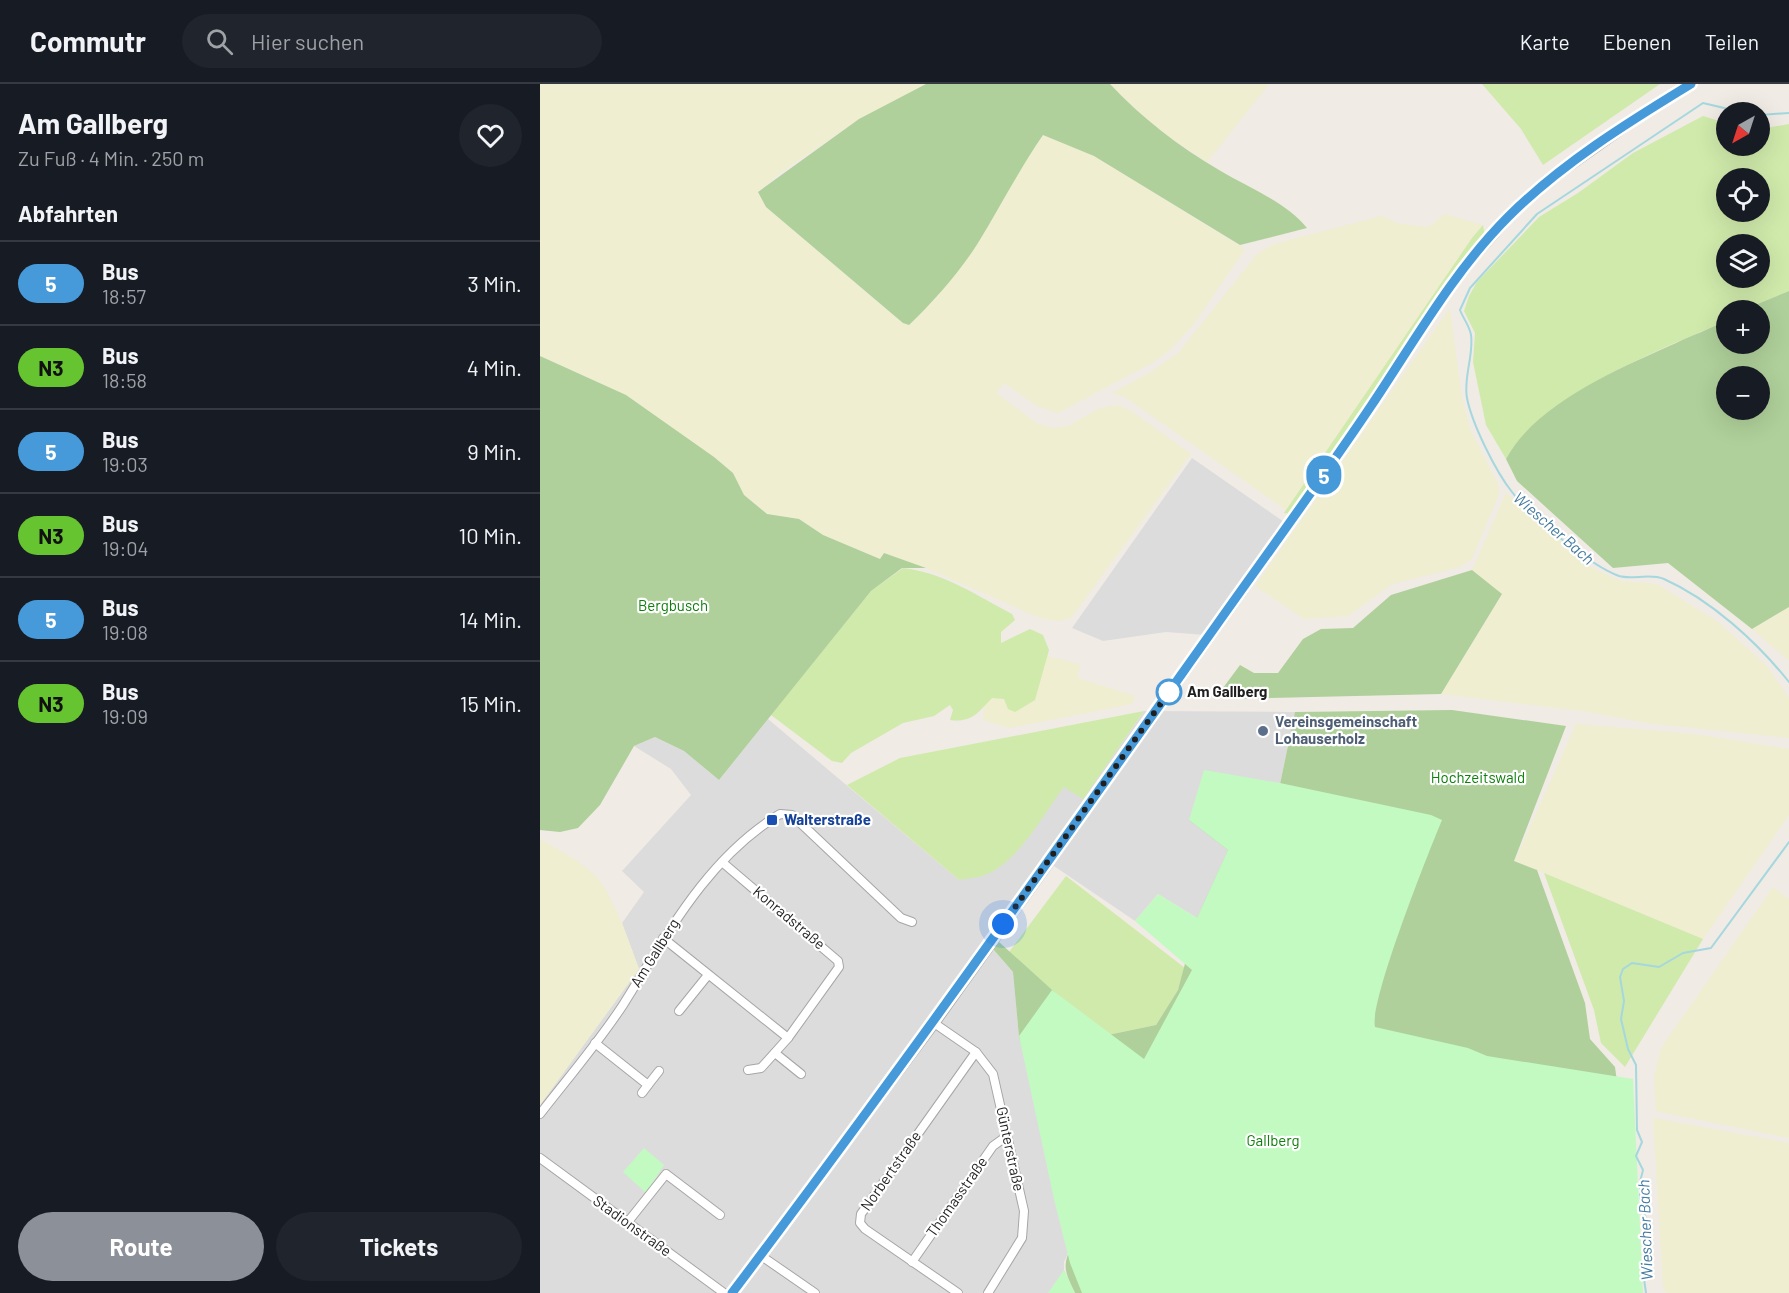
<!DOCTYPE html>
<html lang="de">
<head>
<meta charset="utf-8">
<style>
  body { margin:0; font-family:Barlow,sans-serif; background:#20242c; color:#f1f3f6; height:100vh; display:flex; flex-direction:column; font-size:22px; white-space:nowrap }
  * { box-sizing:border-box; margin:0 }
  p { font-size:20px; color:#9ea1a6 }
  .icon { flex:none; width:33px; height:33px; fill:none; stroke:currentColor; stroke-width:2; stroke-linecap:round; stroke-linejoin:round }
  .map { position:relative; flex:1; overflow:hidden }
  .panel { display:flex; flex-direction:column; background:#171b24; width:540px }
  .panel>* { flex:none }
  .badge { padding:0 12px; border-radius:20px; font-size:21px; line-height:39px }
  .needle { width:39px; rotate:219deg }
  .buttons { position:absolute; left:1176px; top:18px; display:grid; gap:12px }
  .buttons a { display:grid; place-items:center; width:54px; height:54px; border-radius:50%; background:#171b24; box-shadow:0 6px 24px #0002; font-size:30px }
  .you { position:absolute; width:30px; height:30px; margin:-15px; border:4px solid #fff; border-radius:50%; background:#1a73e8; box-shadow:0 0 0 9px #1a73e833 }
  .map>.badge { position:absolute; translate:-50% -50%; box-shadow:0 0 0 3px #fff }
  h2 { padding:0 18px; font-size:22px; line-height:54px }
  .round { display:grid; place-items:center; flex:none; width:63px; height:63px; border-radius:32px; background:#20242c }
  .summary { display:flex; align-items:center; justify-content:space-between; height:102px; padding:0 18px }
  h1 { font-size:28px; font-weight:700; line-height:45px }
  .action { display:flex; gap:12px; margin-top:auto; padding:12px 18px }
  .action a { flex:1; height:69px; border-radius:36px; background:#8c9099; color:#fff; font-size:24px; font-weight:700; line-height:69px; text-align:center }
  .action a+a { background:#20242c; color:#f1f3f6 }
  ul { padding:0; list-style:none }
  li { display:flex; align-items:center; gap:18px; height:84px; padding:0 18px; border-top:2px solid #363941 }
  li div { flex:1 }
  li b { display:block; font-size:22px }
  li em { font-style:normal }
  li .badge { min-width:66px; font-weight:700; text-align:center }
  header { display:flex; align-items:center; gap:36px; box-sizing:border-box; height:84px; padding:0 30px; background:#171b24; border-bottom:2px solid #363941 }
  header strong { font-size:28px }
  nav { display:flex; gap:33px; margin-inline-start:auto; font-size:21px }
  .search { width:420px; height:54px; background:#20242c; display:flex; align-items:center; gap:15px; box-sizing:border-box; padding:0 21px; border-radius:33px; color:#9ea1a6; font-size:22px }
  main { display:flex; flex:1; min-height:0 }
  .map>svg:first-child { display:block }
  .residential { fill:#dddcdc }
  .farmland { fill:#efeed0 }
  .grass { fill:#d0eaab; fill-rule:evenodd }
  .forest { fill:#afd09a; fill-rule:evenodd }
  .park { fill:#c3fac2 }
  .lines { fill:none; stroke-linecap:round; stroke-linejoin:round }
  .stream { stroke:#a5d7de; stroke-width:2 }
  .minor-casing { stroke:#a6a6a6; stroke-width:10 }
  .tertiary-casing { stroke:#a6a6a6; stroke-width:12 }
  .minor { stroke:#fff; stroke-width:8 }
  .tertiary { stroke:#fff; stroke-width:9 }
  .line-casing { stroke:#fff; stroke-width:14 }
  .line { stroke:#479ada; stroke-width:9 }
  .walk { stroke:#1f1f1f; stroke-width:6; stroke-dasharray:0 10.8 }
  .stop-dot { fill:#fff; stroke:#479ada; stroke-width:3 }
  .service-dot { fill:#5c6f8a; stroke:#fff; stroke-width:2 }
  .transit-dot { fill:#1a4fb4; stroke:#fff; stroke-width:2 }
  .labels { text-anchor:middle; stroke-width:4.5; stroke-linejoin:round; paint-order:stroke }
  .park-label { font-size:15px; fill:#0d7f0b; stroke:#fff }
  .stop-label { font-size:15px; font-weight:bold; fill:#1f1f1f; stroke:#fff; text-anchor:start }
  .service-label { font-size:15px; font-weight:bold; fill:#4e5e75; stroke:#fff; text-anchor:start }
  .transit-label { font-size:15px; font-weight:bold; fill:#164399; stroke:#fff; text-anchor:start }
  .street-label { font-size:15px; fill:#1f1f1f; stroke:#fff }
  .water-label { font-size:16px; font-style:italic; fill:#447ba0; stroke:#fff }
</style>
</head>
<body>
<header>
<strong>Commutr</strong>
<div class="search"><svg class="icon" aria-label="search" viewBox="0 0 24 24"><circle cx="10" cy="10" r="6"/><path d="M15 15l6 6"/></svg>Hier suchen</div>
<nav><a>Karte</a><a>Ebenen</a><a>Teilen</a></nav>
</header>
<main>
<section class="panel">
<div class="summary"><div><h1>Am Gallberg</h1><p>Zu Fuß · 4 Min. · 250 m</p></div><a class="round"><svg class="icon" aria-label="heart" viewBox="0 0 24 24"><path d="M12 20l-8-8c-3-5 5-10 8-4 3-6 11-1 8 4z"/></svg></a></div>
<h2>Abfahrten</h2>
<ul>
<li><span class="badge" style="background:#479ada;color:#fff">5</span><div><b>Bus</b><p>18:57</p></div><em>3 Min.</em></li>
<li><span class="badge" style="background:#66c430;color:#111">N3</span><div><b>Bus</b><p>18:58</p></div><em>4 Min.</em></li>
<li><span class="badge" style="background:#479ada;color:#fff">5</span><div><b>Bus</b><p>19:03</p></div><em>9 Min.</em></li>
<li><span class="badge" style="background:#66c430;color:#111">N3</span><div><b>Bus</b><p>19:04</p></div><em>10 Min.</em></li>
<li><span class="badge" style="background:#479ada;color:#fff">5</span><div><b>Bus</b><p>19:08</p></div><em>14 Min.</em></li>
<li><span class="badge" style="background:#66c430;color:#111">N3</span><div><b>Bus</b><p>19:09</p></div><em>15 Min.</em></li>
</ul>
<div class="action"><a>Route</a><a>Tickets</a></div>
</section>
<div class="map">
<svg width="1249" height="1209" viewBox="0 0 1249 1209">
  <rect width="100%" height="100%" fill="#f0ebe5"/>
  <g class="residential">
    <polygon points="652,374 747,440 666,551 626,548 563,557 532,544"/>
    <polygon points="604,627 755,628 739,705 688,766 657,834 618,810 595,837 514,782 453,865 473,888 479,953 535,1154 524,1178 524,1186 535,1209 0,1209 0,1021 99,885 82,839 104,808 82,787 151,711 131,685 94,662 115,653 144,667 179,696 228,635 419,796 479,763 524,702 543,714"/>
  </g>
  <g class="farmland">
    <polygon points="0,0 386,0 319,35 240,89 218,108 226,123 363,239 369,241 395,215 437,160 468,104 503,51 554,72 705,165 654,240 631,265 614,278 518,329 497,322 464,299 456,309 498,340 514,344 528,342 558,325 577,321 590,326 651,370 531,534 518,537 500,534 386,484 340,475 283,451 259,435 227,430 203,411 193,389 174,373 65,301 0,272"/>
    <polygon points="570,0 729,0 667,78 611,41"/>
    <polygon points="905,130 943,141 932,154 746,426 585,313 572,309 614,286 639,268 717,170 734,160 842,132 856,139 888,143"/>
    <polygon points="910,224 921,308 930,345 958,400 959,410 932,475 920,483 852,500 808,532 764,535 715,502"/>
    <polygon points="966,409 1052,484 1081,497 1117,500 1178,538 1226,581 1249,614 1249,654 1107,639 1042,627 901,610 962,511 932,486"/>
    <polygon points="1249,523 1249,577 1212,545"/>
    <polygon points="506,572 540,580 538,594 595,612 592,620 469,644 443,636 444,622 452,614 464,615 468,625 499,601"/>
    <polygon points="1036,640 1155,650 1249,665 1249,731 1163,855 975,777"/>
    <polygon points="0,755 36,776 55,791 66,806 82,839 99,885 0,1021"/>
    <polygon points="1233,803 1249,815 1249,1054 1116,1027 1114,993 1121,964"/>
    <polygon points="1113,1034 1249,1059 1249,1209 1126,1209 1123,1204"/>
  </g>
  <g class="grass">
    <polygon points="942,0 1120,0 1003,81 981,45"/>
    <path d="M 1163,32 L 1186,39 L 1186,62 L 1220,62 L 1220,45 L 1249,40 L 1249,207 L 1203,226 L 1186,226 L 1186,236 L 1181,239 C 1117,267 1000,312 966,375 L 946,341 L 933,278 L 935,249 L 924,227 L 929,212 L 937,198 L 999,133 L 1038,109 L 1093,69 ZM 1186,94 L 1220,94 L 1220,128 L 1186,128 ZM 1186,160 L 1220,160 L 1220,194 L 1186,194 Z"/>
    <path d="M 943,141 L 945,152 C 875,241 816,338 750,430 L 744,429 L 932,154 Z"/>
    <path d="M 363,484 C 402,488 438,512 472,530 L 475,536 L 461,548 L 461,559 L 490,545 L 503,551 L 509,566 L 495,616 L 475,628 L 468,625 L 464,615 L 452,614 C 438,629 431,639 410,636 L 413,626 L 410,621 L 394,632 L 363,639 L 311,669 L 302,679 L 292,677 L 231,631 L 331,507 Z"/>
    <path d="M 604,627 L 543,715 L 524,703 C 504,729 484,768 455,786 C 445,793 431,794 419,796 L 307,701 L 360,674 Z"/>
    <polygon points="1004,789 1163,855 1085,983 1061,959 1054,926"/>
    <polygon points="526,792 645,884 638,906 616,941 563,952 469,868"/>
  </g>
  <g class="forest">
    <path d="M 386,0 L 570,0 C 602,34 638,62 679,86 C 709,104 745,117 767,144 L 700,161 L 554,72 L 503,51 C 479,86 460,123 438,159 C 419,189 394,217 369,241 L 363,239 L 226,123 L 218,108 L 319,35 Z"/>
    <path d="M 1249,207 L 1249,523 L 1212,545 L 1128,479 L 1073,484 L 977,397 L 966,375 C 995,320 1080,284 1136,259 C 1152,251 1171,245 1186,236 L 1186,260 L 1220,260 L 1220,226 L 1203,226 ZM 1220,292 L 1220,326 L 1186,326 L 1186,292 Z"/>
    <polygon points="0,272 86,311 174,373 193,389 204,411 227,430 259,435 283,451 340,475 344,469 386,484 362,484 331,507 179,696 144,667 115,653 94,662 60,721 38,744 20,748 0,746"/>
    <polygon points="932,486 962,510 901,610 684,615 683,604 700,581 714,589 738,589 763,555 781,545 813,544 851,511"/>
    <path d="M 912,626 L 1026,642 L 974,777 L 997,786 L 1045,919 L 1050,955 L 1075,983 L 1085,1057 L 1016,1209 L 535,1209 C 522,1182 523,1181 535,1154 L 479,953 L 473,888 L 453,865 L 459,858 L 563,952 L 616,941 L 638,906 L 657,834 L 688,766 L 649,736 L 739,705 L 755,628 Z"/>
  </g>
  <g class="park">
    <path d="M 664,686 L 740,699 L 891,731 L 902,736 C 889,767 829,918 835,943 L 928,964 L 947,972 L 1093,995 L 1103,1209 L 542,1209 L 530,1179 L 514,1115 L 479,952 L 512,906 L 604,975 L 652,886 L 595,837 L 618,810 L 657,834 L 688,766 L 649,736 Z"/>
    <polygon points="104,1064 124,1081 106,1109 83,1088"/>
    <polygon points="524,1186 535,1209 508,1209"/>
  </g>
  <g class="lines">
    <g class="stream">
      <path d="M 1201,28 L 1163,19 L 997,130 L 930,204 L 920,226 C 923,234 930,243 931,251 C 934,271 923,294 927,314 C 932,340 956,388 972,408 C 990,432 1051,482 1079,492 C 1092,496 1110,489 1124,495 C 1171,516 1217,558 1249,598"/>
      <polyline points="1220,31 1249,29"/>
      <polyline points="1106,1209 1104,1195 1108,1187 1104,1175 1109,1168 1105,1154 1108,1142 1100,1114 1100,1098 1103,1086 1096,1072 1102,1058 1097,1046 1096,981 1088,965 1081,935 1084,917 1080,893 1083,885 1092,879 1119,883 1143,869 1171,864 1249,758"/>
    </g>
    <defs>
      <g id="minor">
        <polyline points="123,854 248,954 299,883 298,877 182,778"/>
        <polyline points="139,927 168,891"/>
        <polyline points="394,939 436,968 453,990 484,1127 482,1154 448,1209"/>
        <polyline points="55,959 108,1001 119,987"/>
        <polyline points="235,969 261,990"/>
        <polyline points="208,986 221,984 248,954"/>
        <polyline points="102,1009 108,1001"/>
        <path d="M 0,1030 C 28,994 58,959 83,921 C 127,851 167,774 240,730 L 252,731 L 361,834 L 372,838"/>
        <polyline points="0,1074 184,1209"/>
        <polyline points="87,1139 126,1090 180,1131"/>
        <polyline points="220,1171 275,1209"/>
        <polyline points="372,1178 453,1062 467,1052"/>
        <polyline points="418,1209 325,1145 320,1139 321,1130 436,968"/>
      </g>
      <polyline id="tertiary" points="192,1209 394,939 795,376 891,229 933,173 971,130 1007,97 1095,35 1151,0"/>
    </defs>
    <use href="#minor" class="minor-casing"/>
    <use href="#tertiary" class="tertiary-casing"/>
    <use href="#minor" class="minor"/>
    <use href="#tertiary" class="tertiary"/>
  </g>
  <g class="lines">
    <defs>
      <path id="line" d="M 192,1209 C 357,991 515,768 673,546 C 726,471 780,398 831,322 C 874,258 913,188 968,133 C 1021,80 1087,39 1151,0"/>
    </defs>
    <use href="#line" class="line-casing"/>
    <use href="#line" class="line"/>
    <polyline class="walk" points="463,840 629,608"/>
  </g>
  <circle class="stop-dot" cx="629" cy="608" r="12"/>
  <circle class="service-dot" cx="723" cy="647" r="6"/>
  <rect class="transit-dot" x="226" y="730" width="12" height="12" rx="3"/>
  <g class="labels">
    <g class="park-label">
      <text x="133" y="527">Bergbusch</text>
      <text x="938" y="699">Hochzeitswald</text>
      <text x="733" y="1062">Gallberg</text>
    </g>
    <g class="stop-label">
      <text x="647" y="613">Am Gallberg</text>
    </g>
    <g class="service-label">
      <text x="735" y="643">Vereinsgemeinschaft<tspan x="735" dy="17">Lohauserholz</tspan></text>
    </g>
    <g class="transit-label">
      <text x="244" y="741">Walterstraße</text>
    </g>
    <g class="street-label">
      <text transform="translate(249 834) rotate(40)" y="5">Konradstraße</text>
      <text transform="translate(115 869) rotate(-58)" y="5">Am Gallberg</text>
      <text transform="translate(470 1065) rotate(78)" y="5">Günterstraße</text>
      <text transform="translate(351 1087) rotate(-55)" y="5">Norbertstraße</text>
      <text transform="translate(417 1113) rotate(-55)" y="5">Thomasstraße</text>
      <text transform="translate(92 1142) rotate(36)" y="5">Stadionstraße</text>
    </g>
    <g class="water-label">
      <text transform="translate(1014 444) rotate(41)" y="6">Wiescher Bach</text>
      <text transform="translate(1105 1146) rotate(-92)" y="6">Wiescher Bach</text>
    </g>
  </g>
</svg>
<div class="buttons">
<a><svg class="needle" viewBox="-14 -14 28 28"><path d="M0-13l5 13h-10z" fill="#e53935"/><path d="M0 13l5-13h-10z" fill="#9ea1a6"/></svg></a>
<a><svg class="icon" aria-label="locate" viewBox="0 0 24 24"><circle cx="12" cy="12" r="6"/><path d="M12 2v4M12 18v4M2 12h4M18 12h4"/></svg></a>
<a><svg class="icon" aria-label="layers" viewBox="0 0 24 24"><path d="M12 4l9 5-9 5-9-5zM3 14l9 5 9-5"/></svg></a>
<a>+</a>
<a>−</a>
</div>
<div class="you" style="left:463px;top:840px"></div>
<b class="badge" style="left:784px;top:391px;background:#479ada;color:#fff">5</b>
</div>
</main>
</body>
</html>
